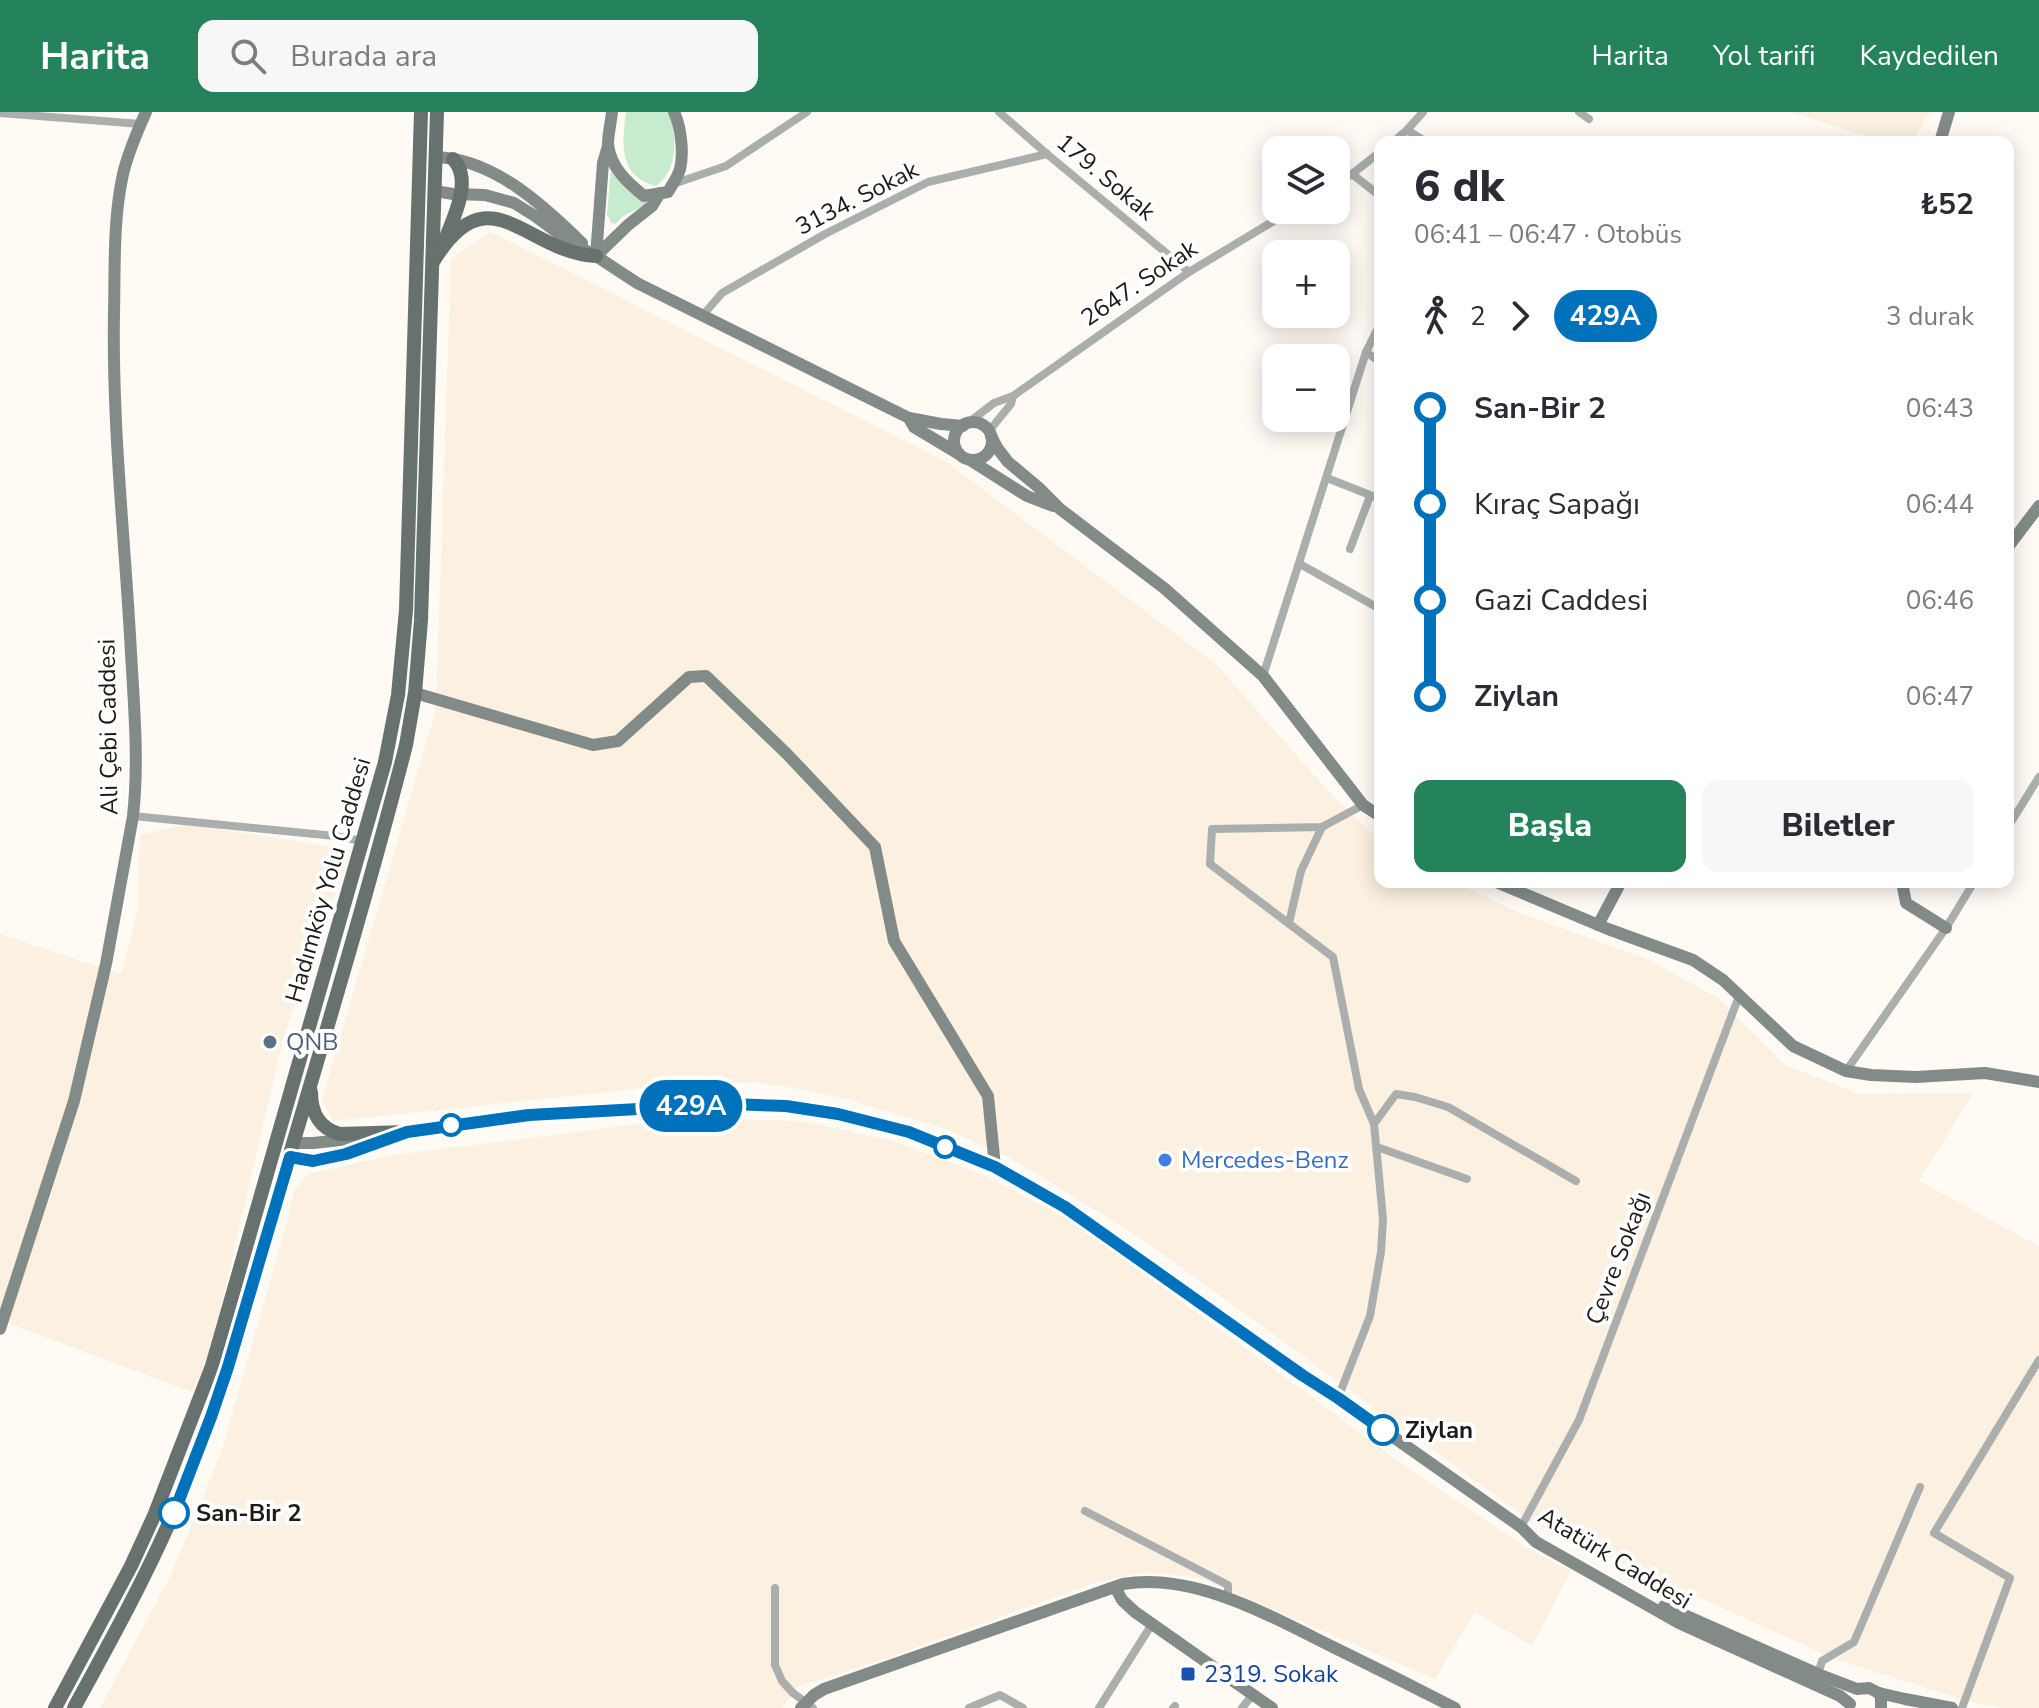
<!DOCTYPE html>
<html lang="tr">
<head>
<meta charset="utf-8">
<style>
  body { margin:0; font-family:"Nunito Sans",sans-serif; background:#f7f7f7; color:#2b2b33; height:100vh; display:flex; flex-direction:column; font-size:30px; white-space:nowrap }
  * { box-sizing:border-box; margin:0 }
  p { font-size:26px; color:#7c7c81 }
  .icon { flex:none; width:44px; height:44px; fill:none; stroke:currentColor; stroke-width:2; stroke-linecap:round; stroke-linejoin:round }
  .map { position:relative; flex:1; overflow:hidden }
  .panel { position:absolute; left:1374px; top:24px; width:640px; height:752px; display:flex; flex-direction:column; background:#fff; border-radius:16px; box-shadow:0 4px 20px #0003 }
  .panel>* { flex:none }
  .badge { padding:0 16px; border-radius:26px; font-size:28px; line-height:52px }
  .controls { position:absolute; left:1262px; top:24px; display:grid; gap:16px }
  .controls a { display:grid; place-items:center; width:88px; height:88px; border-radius:16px; background:#fff; box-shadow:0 4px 20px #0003; font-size:40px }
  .map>.badge { position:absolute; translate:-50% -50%; box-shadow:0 0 0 4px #fff }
  .legs { display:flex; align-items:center; gap:12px; height:88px; padding:0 40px; font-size:26px }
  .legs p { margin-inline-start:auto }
  .headline { display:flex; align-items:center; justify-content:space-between; height:136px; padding:0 40px }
  h1 { font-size:44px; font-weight:800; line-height:60px }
  .cta { display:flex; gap:16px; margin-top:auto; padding:16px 40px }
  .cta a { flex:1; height:92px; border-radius:16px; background:#24835a; color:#fff; font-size:32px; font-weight:800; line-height:92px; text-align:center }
  .cta a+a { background:#f7f7f7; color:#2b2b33 }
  ul { padding:0 40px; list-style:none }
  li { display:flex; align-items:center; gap:28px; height:96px; font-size:30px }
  li i { display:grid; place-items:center; width:12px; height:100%; margin:0 10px; background:currentColor }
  li i::after { content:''; width:20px; height:20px; margin:-10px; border:6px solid; border-radius:50%; background:#fff }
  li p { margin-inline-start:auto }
  li:first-child i { background:linear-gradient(#0000 50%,currentColor 0) }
  li:last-child i { background:linear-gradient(currentColor 50%,#0000 0) }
  header { display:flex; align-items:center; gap:48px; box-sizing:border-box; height:112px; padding:0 40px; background:#24835a; color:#fff }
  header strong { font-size:38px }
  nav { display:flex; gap:44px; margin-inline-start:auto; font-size:28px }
  .search { width:560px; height:72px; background:#f7f7f7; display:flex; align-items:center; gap:20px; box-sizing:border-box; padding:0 28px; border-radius:16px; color:#7c7c81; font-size:30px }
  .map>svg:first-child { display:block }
  .built { fill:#fcf1e0 }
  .green { fill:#c7ebcf }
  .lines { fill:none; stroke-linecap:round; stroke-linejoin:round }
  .street { stroke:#aaafad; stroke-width:8 }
  .secondary { stroke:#828b88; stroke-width:12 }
  .primary { stroke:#67716d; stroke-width:14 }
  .line-1-casing { stroke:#fff; stroke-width:18 }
  .line-1 { stroke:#0072bc; stroke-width:12 }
  .service-dot { fill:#5c6f8a; stroke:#fff; stroke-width:3 }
  .stop-1-dot { fill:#fff; stroke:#0072bc; stroke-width:4 }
  .shop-dot { fill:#3f7fe0; stroke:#fff; stroke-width:3 }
  .transit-dot { fill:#1a4fb4; stroke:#fff; stroke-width:3 }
  .labels { text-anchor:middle; stroke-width:8; stroke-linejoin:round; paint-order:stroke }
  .street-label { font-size:24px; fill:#1d1b17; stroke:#fff }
  .service-label { font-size:24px; fill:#4e5e75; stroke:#fff; text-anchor:start }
  .shop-label { font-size:24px; fill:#366cbe; stroke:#fff; text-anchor:start }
  .stop-label { font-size:24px; font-weight:bold; fill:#1d1b17; stroke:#fff; text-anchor:start }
  .transit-label { font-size:24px; fill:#164399; stroke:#fff; text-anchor:start }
</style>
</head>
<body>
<header>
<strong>Harita</strong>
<div class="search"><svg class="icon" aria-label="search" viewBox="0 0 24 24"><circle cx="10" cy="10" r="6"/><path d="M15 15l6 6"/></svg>Burada ara</div>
<nav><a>Harita</a><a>Yol tarifi</a><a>Kaydedilen</a></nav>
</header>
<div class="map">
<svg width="2039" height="1596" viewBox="0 0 2039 1596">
  <rect width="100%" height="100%" fill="#fffaf4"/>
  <g class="built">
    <polygon points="1791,0 1930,0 1912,30 1885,30"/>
    <polygon points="490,120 945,349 1217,553 1328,679 1380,729 1380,770 1454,770 1518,800 1649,848 1718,886 1785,953 1860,982 1973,981 1919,1069 2039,1134 2039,1596 2002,1596 1968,1589 1835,1547 1532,1410 1139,1125 1009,1045 943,1016 850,988 801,977 754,970 645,976 333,1009 322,988 436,597 451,147"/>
    <polygon points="187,712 351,738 284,923 210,1242 192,1280 0,1208 0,822 121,862 138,796 140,723"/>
    <polygon points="687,1006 802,1009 893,1029 981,1062 1072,1109 1408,1356 1522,1433 1571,1459 1532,1534 1475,1500 1435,1567 1200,1466 1146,1460 1094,1471 887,1546 797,1575 782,1596 100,1596 169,1467 221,1341 287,1110 294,1079 308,1062 395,1043"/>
  </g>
  <g class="green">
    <path d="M 626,0 L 670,0 C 675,26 680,56 656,74 C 618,65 622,31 626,0 Z"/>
    <polygon points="611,54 640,86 649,91 622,105 615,112 611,111 607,102"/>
  </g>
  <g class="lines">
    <g class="street">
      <polyline points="999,0 1047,42 1189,160"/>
      <polyline points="1579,0 1589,7"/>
      <polyline points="0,1 141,12"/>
      <polyline points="1407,18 1426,30"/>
      <polyline points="1393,30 1407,18 1423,0"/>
      <polyline points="1352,62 1380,84"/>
      <polyline points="673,72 726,54 807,0"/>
      <polyline points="1336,72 1352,62 1380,40"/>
      <polyline points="703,203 722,181 825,122 928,70 1047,42"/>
      <polyline points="1366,240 1380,250"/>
      <polyline points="968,311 994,291 1013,284 1189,160 1292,98"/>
      <polyline points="989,319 1011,292 1013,284"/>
      <polyline points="1327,366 1380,387"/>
      <polyline points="1350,437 1370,384"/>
      <polyline points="1300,452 1380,497"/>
      <polyline points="1263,564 1366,240 1380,212"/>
      <polyline points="133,704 335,724 363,729"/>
      <polyline points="2008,715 2039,665"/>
      <polyline points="1289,811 1301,759 1322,715"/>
      <polyline points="1846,959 1946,816 1974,770"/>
      <polyline points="1374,1012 1396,982 1415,985 1448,995 1576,1069"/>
      <polyline points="1377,1035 1467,1067"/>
      <polyline points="1338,1286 1370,1204 1381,1140 1383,1107 1374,1012 1359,977 1333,845 1210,752 1212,717 1322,715 1363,693"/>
      <polyline points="1085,1399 1228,1473 1228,1487"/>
      <polyline points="1521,1415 1579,1308 1739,884"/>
      <polyline points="775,1476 775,1553 782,1569 793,1581 813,1596"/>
      <polyline points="1818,1562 1822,1549 1854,1530 1920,1375"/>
      <polyline points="969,1596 1000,1583 1023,1596"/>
      <polyline points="1099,1596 1152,1512"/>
      <polyline points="1173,1596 1175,1594"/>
      <polyline points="1242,1596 1253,1582"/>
      <polyline points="1962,1596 2010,1466 1934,1421 2039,1248"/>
    </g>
    <g class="secondary">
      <path d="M 612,0 C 611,10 608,22 608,32 C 610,55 628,71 644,84 L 668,80 C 672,73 678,65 680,57 C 684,41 681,15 674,0"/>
      <polyline points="1940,30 1949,0"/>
      <path d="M 436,45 C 494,47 543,93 582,131"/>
      <polyline points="435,79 453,82 485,83 514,91 535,104 570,130 596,144 637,171 909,306 941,312 963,314"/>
      <polyline points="596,144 603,51 608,34"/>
      <polyline points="596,144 628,113 652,94 660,81"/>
      <polyline points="909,306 914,315 959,342"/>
      <circle cx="973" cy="329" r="19"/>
      <polyline points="991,324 998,337 1008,350 1038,375 1060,397 1164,476 1263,564 1363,693 1380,704"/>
      <polyline points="970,348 1027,384 1053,394"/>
      <polyline points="2008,435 2039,394"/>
      <polyline points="415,581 593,633 618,629 689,565 706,564 787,642 875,735 894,829 988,984 995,1055"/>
      <polyline points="1496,770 1608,817 1693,848 1723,868 1793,934 1846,959 1871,963 1916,965 1985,961 2039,970"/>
      <polyline points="1902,770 1906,791 1946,816"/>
      <polyline points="1598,813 1621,770"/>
      <polyline points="401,1020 529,1003 730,992 786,994 838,1002 909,1020 995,1055 1065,1095 1302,1263 1338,1286 1521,1415 1536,1430 1679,1511 1840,1584 1850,1592"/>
      <polyline points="294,1031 313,1031 351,1027"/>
      <path d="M 290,1045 C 328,1054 365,1035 400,1022"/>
      <path d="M 0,1217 L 74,989 L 106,852 L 133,704 C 139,650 134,595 131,541 C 125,428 112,314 114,201 C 115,156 113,107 123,62 C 128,41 137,20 146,0"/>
      <polyline points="1115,1475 1122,1488 1135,1500 1272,1596"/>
      <polyline points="1664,1494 1818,1562 1857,1577 1869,1576 1879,1581 1905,1587 1952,1596"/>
      <polyline points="1879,1581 1881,1586 1881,1596"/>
      <path d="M 801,1596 L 814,1583 L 824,1577 L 1123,1472 C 1194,1460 1270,1504 1333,1535 C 1374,1555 1414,1575 1455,1596"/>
    </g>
    <g class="primary">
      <path d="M 445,128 C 454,105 473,67 453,47"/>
      <path d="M 433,150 C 489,57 526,141 596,144"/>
      <path d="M 311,980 C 311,1001 320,1017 340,1022 L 407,1020"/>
      <polyline points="55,1596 131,1454 154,1404 212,1254 385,650 398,583 406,498 421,0"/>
      <path d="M 74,1596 C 109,1532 144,1469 173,1402 C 218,1300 246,1193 277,1086 C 321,936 367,785 406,633 L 415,581 L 421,508 L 437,0"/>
    </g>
  </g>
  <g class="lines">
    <defs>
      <polyline id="line-1" points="174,1401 211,1305 228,1255 290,1045 313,1049 346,1042 407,1020 529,1003 730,992 786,994 838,1002 909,1020 995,1055 1065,1095 1302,1263 1338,1286 1383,1318"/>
    </defs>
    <use href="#line-1" class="line-1-casing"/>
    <use href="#line-1" class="line-1"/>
  </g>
  <circle class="service-dot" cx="270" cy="930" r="8"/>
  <g class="stop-1-dot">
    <circle cx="451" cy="1013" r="10"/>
    <circle cx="945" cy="1035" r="10"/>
    <circle cx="1383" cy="1318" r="14"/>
    <circle cx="174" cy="1401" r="14"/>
  </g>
  <circle class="shop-dot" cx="1165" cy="1048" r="8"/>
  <rect class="transit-dot" x="1180" y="1554" width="16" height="16" rx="4"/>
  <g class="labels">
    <g class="street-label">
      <text transform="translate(1106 65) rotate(40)" y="8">179. Sokak</text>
      <text transform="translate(857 86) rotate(-27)" y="8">3134. Sokak</text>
      <text transform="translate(1139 171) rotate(-34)" y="8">2647. Sokak</text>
      <text transform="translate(108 615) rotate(-91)" y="8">Ali Çebi Caddesi</text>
      <text transform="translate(328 768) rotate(-74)" y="8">Hadımköy Yolu Caddesi</text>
      <text transform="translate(1618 1146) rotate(-69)" y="8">Çevre Sokağı</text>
      <text transform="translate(1615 1446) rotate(31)" y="8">Atatürk Caddesi</text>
    </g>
    <g class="service-label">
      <text x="286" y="938">QNB</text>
    </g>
    <g class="shop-label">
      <text x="1181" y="1056">Mercedes-Benz</text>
    </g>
    <g class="stop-label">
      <text x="1405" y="1326">Ziylan</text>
      <text x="196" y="1409">San-Bir 2</text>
    </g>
    <g class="transit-label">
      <text x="1204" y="1570">2319. Sokak</text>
    </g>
  </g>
</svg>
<div class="controls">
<a><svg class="icon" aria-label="layers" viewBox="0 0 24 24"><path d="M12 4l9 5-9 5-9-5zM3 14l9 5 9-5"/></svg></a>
<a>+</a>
<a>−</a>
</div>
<b class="badge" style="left:691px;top:994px;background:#0072bc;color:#fff">429A</b>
<section class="panel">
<div class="headline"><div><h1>6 dk</h1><p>06:41 – 06:47 · Otobüs</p></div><b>₺52</b></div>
<div class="legs"><svg class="icon" aria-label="walk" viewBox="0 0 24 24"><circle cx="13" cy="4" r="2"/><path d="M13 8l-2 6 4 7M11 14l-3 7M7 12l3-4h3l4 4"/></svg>2<svg class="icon" aria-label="forward" viewBox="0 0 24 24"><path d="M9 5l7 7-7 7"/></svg><b class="badge" style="background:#0072bc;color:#fff">429A</b><p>3 durak</p></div>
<ul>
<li><i style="color:#0072bc"></i><b>San-Bir 2</b><p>06:43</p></li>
<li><i style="color:#0072bc"></i><span>Kıraç Sapağı</span><p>06:44</p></li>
<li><i style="color:#0072bc"></i><span>Gazi Caddesi</span><p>06:46</p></li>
<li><i style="color:#0072bc"></i><b>Ziylan</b><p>06:47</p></li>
</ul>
<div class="cta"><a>Başla</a><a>Biletler</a></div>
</section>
</div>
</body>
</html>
